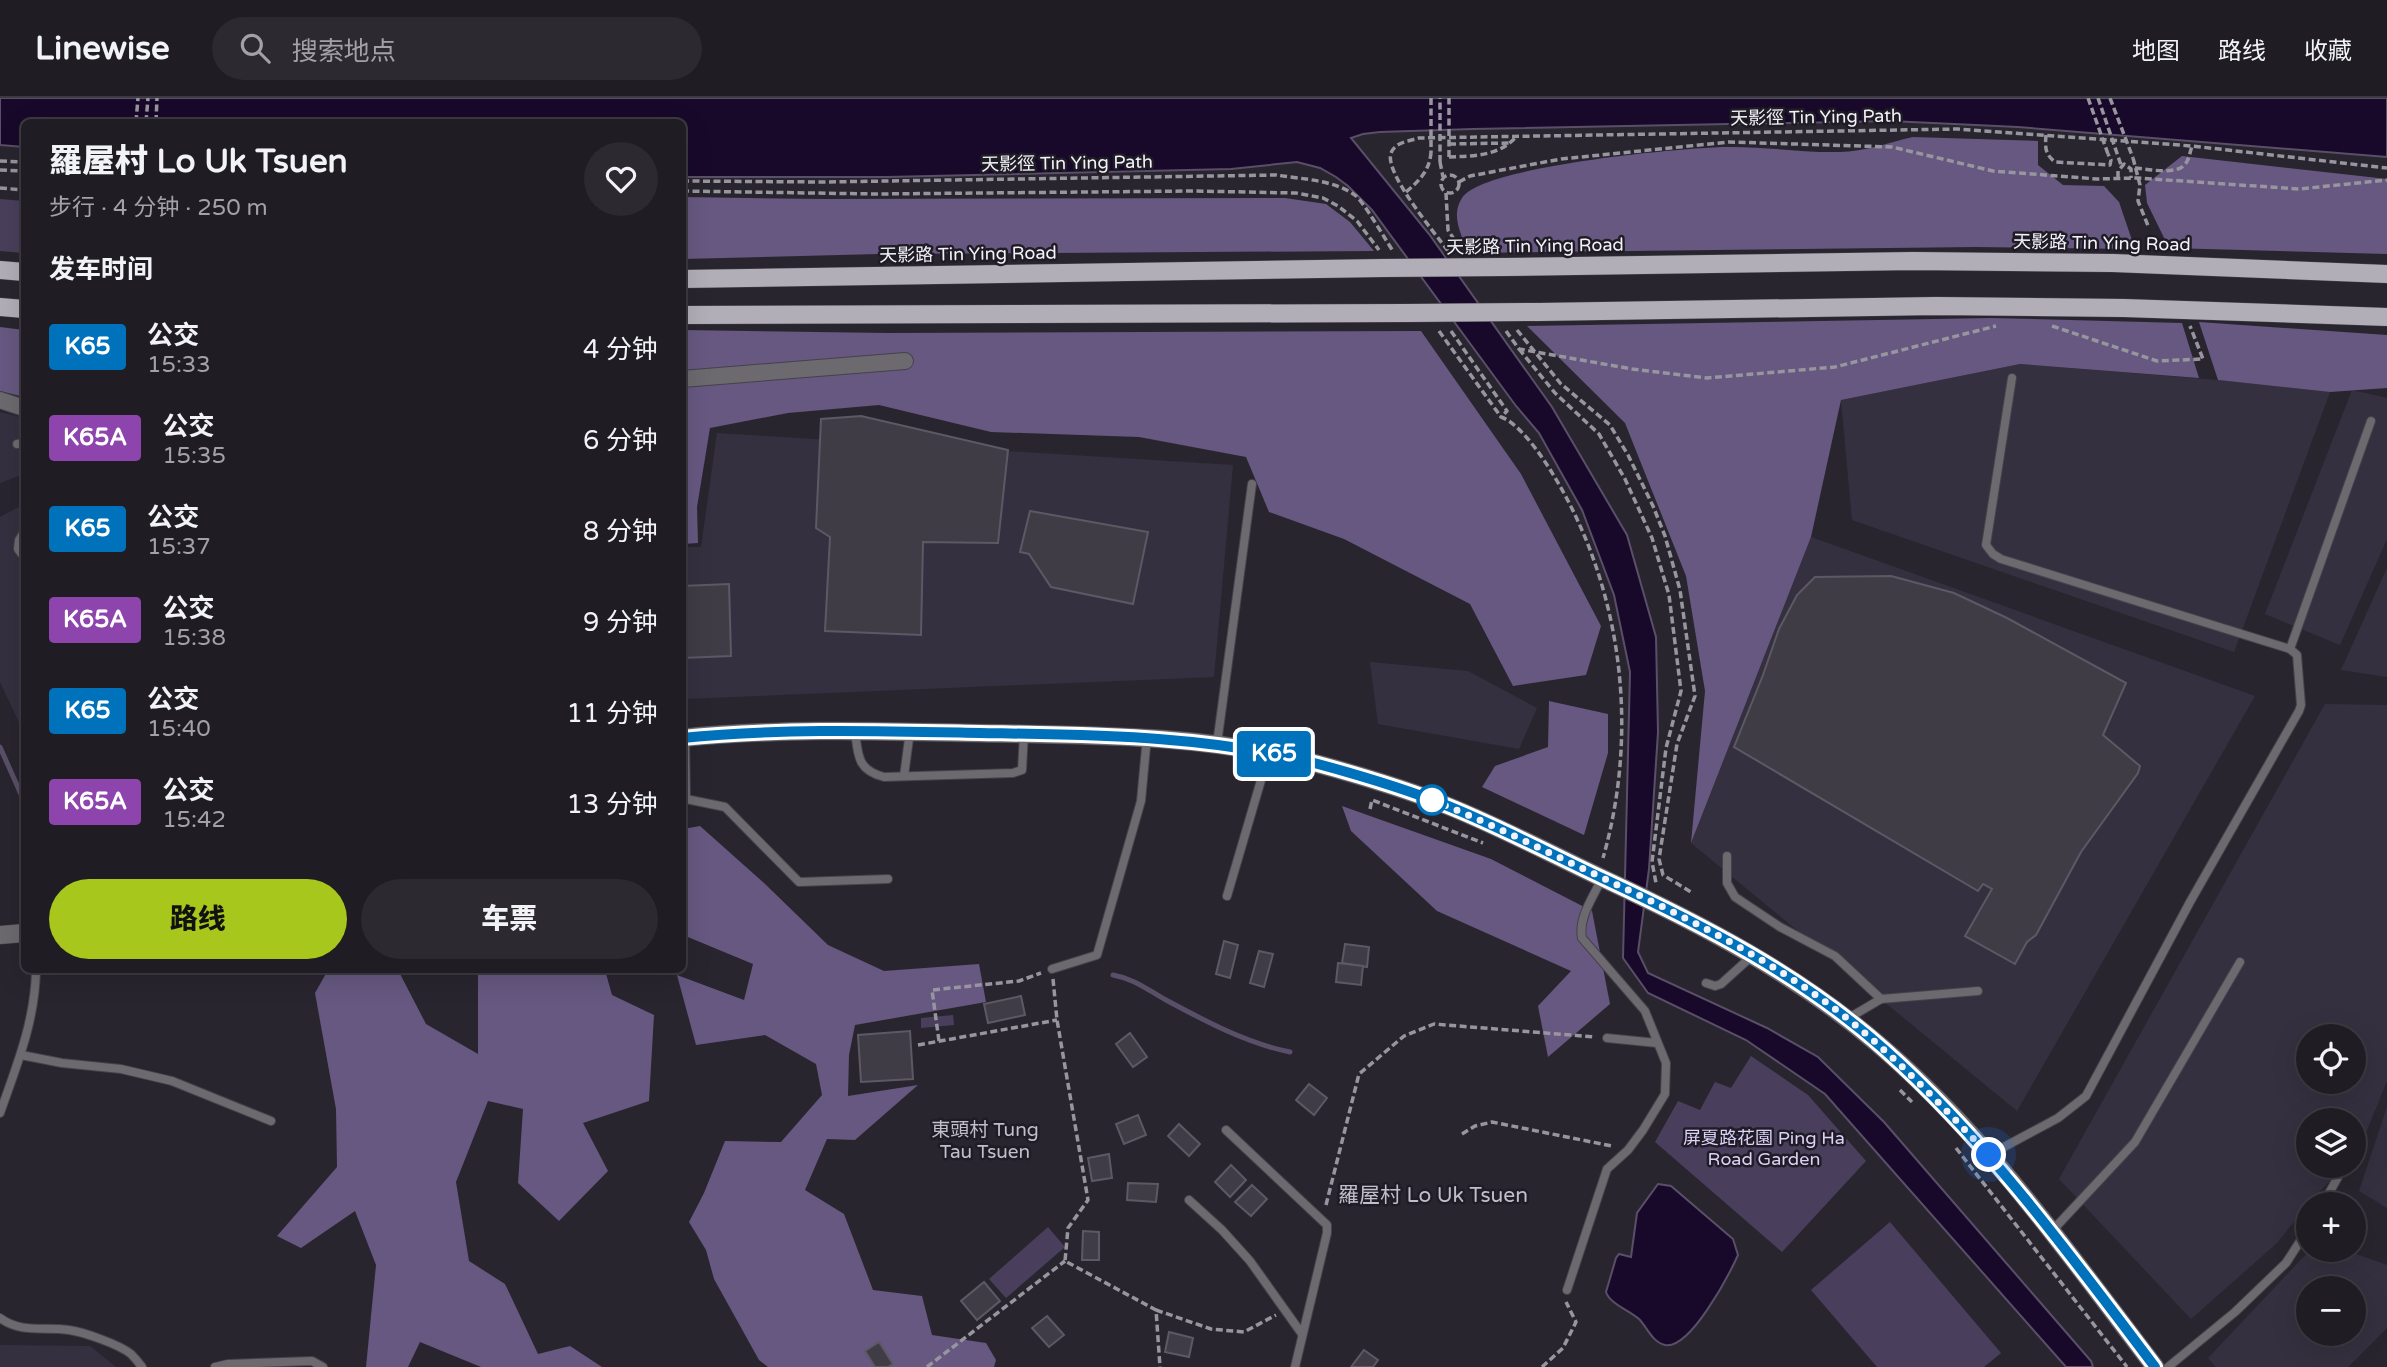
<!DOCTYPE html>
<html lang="zh">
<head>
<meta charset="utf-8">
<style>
  body { margin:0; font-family:"Varela Round","Noto Sans SC",sans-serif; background:#2c2930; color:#f1f3f6; height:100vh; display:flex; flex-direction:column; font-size:26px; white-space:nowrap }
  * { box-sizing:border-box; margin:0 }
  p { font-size:23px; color:#a1a1a6 }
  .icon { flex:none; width:38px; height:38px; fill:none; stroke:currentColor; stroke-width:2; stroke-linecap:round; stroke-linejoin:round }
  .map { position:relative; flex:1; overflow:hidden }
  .details { position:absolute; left:21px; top:21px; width:665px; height:854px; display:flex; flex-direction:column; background:#1f1c23; border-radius:10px; box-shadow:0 7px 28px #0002,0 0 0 2px #3c3a41 }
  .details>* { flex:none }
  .badge { padding:0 14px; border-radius:5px; font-size:24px; line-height:46px }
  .controls { position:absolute; left:2296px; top:926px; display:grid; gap:14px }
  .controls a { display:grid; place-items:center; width:70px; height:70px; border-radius:50%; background:#1f1c23; box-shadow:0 7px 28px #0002,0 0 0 2px #3c3a41; font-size:35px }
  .you { position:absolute; width:35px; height:35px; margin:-18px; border:5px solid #fff; border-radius:50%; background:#1a73e8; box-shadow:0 0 0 10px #1a73e833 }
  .map>.badge { position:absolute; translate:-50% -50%; box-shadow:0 0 0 4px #fff }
  h2 { padding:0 28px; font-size:26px; line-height:63px }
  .round { display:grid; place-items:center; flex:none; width:74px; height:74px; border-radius:37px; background:#2c2930 }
  .head { display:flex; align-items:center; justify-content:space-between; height:119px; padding:0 28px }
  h1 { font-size:33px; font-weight:800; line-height:52px }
  .action { display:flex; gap:14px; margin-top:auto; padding:14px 28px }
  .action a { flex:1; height:80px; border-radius:42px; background:#a8c71c; color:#111; font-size:28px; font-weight:800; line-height:80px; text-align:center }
  .action a+a { background:#2c2930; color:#f1f3f6 }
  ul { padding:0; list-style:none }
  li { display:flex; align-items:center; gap:21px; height:91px; padding:0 28px }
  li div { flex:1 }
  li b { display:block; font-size:26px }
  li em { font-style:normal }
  li .badge { min-width:77px; font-weight:700; text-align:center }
  header { display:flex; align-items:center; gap:42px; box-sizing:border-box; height:98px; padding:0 35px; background:#1f1c23; border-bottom:2px solid #3c3a41 }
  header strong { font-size:33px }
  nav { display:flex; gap:38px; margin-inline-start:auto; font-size:24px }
  .search { width:490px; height:63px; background:#2c2930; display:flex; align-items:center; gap:18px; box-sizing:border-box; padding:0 24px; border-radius:38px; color:#a1a1a6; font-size:26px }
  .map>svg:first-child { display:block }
  .built { fill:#35303f; fill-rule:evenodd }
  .green { fill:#493f5c }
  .forest { fill:#665880 }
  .water { fill:#18092a; stroke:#5a4f68; stroke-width:2 }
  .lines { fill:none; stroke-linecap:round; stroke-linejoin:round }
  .stream { stroke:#5a4f68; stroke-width:5 }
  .building { fill:#403c46; stroke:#5c5964; stroke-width:2 }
  .service-casing { stroke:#45424b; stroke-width:10 }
  .minor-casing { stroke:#45424b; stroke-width:18 }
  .tertiary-casing { stroke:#45424b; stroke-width:19 }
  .primary-casing { stroke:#45424b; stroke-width:19 }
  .path { stroke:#97959d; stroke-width:3.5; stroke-dasharray:7 3.5; stroke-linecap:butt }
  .service { stroke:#6c6a6f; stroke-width:8 }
  .minor { stroke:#6c6a6f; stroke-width:16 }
  .tertiary { stroke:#6c6a6f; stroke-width:18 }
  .primary { stroke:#b1aeb8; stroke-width:18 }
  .primary-bridge-casing { stroke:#45424b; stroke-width:19; stroke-linecap:butt }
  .path-bridge { stroke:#97959d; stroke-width:3.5; stroke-dasharray:7 3.5; stroke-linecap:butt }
  .primary-bridge { stroke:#b1aeb8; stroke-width:18 }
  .line-casing { stroke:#fff; stroke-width:16 }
  .line { stroke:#0072bc; stroke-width:10 }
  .walk { stroke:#f4f2f9; stroke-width:7; stroke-dasharray:0 12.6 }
  .stop-dot { fill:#fff; stroke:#0072bc; stroke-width:3.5 }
  .labels { text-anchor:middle; stroke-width:5; stroke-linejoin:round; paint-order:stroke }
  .street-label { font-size:18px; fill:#f4f2f9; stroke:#1f1c25 }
  .park-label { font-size:18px; fill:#ddd0f9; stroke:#1f1c25 }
  .neighbourhood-label { font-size:19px; fill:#c1bdca; stroke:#1f1c25 }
  .quarter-label { font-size:21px; fill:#c1bdca; stroke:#1f1c25 }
</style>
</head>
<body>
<header>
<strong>Linewise</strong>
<div class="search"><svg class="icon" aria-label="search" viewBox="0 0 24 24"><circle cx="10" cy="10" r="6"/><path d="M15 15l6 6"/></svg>搜索地点</div>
<nav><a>地图</a><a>路线</a><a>收藏</a></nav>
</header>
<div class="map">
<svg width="2387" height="1269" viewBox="0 0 2387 1269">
  <rect width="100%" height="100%" fill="#29252f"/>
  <g class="built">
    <polygon points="2020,266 2218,282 2330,294 2234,554 1852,422 1841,302"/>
    <polygon points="2352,292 2387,300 2387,441 2340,547 2265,516"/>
    <polygon points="0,314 24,320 24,376 0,385"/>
    <polygon points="717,335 1233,367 1214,579 683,601 682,449 701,449"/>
    <polygon points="24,406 24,635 0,584 0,419"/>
    <polygon points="1811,439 2255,598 2017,1013 1691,745"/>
    <polygon points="2387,470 2387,579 2341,572"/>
    <polygon points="1370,564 1468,573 1537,610 1519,651 1378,626"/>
    <path d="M 2325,606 L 2387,607 L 2387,983 L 2361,1047 L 2354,1056 L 2354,1022 L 2308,1022 L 2308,1068 L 2344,1068 L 2308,1106 L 2277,1145 L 2191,1221 L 2059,1081 ZM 2308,938 L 2354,938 L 2354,984 L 2308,984 Z"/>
    <polygon points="2387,1009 2387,1110 2359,1093"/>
    <path d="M 2310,1152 L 2345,1152 L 2387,1167 L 2387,1230 L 2348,1269 L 2216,1269 L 2208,1260 ZM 2308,1190 L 2354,1190 L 2354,1236 L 2308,1236 Z"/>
    <polygon points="0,1247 90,1248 116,1269 0,1269"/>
  </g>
  <g class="green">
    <polygon points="0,101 24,103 24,155 0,153"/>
    <polygon points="953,917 954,927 921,930 921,920"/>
    <polygon points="1751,958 1808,997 1866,1063 1782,1154 1655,1044 1678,1003 1700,1012 1715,984 1731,990"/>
    <polygon points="1890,1124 2001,1255 1984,1269 1877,1269 1811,1192"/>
    <polygon points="1048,1129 1065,1149 1006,1200 989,1181"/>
  </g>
  <g class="forest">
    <path d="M 1913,39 L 2038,43 L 2038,67 L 2063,87 L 2104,88 L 2119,104 L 2135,151 L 1976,149 L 1468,155 C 1462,137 1450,118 1462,100 C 1482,68 1681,50 1724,49 C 1763,48 1802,55 1840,54 C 1864,54 1890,44 1913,39 Z"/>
    <polygon points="2182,58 2387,81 2387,156 2169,150 2147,105 2145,87"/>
    <polygon points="683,99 823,101 1285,100 1326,106 1350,124 1374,153 879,156 683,161"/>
    <polygon points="1992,220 2182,225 2199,280 2020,266 1841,302 1811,439 1691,745 1705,593 1686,478 1625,325 1527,228"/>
    <polygon points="2199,224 2387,237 2387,290 2330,294 2218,282"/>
    <polygon points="0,229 24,232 24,299 0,293"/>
    <polygon points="683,232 888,235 1421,233 1521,376 1601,528 1586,577 1513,588 1470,506 1344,441 1269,414 1246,359 1139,339 991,334 879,307 788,315 710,330 697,409 698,445 683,446"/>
    <polygon points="1549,603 1608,616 1608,655 1584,737 1482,689 1495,668 1548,649"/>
    <polygon points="1342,708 1491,761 1592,813 1610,906 1548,959 1538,908 1571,873 1437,813 1351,733"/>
    <polygon points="700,728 764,785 828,847 884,873 979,866 986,904 855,927 849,957 848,998 918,987 855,1042 827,1041 805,1092 844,1116 873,1192 922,1198 932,1237 986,1245 996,1262 994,1269 768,1269 759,1262 714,1181 706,1152 689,1124 704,1095 725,1043 781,1044 822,997 816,966 765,937 696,947 677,877 744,902 753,866 683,837 683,731"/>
    <polygon points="328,872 398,872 426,926 478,956 478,872 605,872 612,897 654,917 649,1003 583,1025 608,1073 559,1123 518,1085 523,1011 488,1003 456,1084 469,1163 505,1186 538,1256 570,1248 602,1269 481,1269 420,1244 408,1269 366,1269 376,1167 355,1113 301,1150 277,1138 337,1069 336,1011 315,895"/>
  </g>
  <g class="water">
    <polygon points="0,0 2387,0 2387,59 2018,29 1890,23 1473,31 1380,34 1363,36 1351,40 1429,136 1552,309 1627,437 1656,539 1658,634 1649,771 1638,854 1648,875 1767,930 1818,959 1884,1024 2091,1263 2093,1269 2066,1269 1825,996 1746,942 1648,895 1623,860 1630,574 1614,497 1582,412 1539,335 1516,308 1372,112 1348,88 1336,79 1320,70 1297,64 1231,71 887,79 683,79 682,24 24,24 24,49 0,47"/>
    <path d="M 1658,1086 L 1671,1088 L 1733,1141 L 1738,1157 C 1729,1177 1690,1252 1665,1247 C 1652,1244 1647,1229 1639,1221 C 1629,1212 1610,1206 1606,1194 L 1616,1160 L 1619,1156 L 1631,1159 L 1637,1115 Z"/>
  </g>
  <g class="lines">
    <g class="stream">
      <polyline points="0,649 24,703"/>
      <path d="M 1113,877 C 1135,881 1146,891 1166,902 C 1205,923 1246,945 1290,954"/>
    </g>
  </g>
  <g class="building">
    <polygon points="861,318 1008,352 998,445 923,444 921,537 825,533 830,439 816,430 821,321"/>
    <polygon points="1030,413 1148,434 1133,506 1051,489 1029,456 1020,454"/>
    <polygon points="1891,478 1954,495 2007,520 2126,585 2103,637 2140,668 2138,675 2081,754 2036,837 2027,844 2015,866 1965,838 1992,791 1983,786 1978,793 1734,649 1763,577 1779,531 1797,497 1815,479"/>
    <polygon points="729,486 731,558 682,560 682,488"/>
    <polygon points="1224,843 1238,847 1230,880 1216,876"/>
    <polygon points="1345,846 1369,849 1367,869 1342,865"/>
    <polygon points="1259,853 1273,856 1264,889 1250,885"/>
    <polygon points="1338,865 1363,868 1361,887 1336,884"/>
    <polygon points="1021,898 1025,917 988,925 984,906"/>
    <polygon points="910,933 913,981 861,984 858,937"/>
    <polygon points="1130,935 1147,959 1133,969 1116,946"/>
    <polygon points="1309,986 1327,1000 1314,1017 1296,1002"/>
    <polygon points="1138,1017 1146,1037 1124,1046 1116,1026"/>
    <polygon points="1179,1026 1200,1046 1189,1058 1168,1038"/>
    <polygon points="1109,1056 1112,1080 1092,1083 1088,1060"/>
    <polygon points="1231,1067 1246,1082 1230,1099 1215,1084"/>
    <polygon points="1128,1085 1158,1086 1156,1104 1127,1102"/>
    <polygon points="1252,1087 1267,1101 1251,1118 1235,1104"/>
    <polygon points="1083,1133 1099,1134 1099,1162 1082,1162"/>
    <polygon points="984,1184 1000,1203 977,1222 961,1203"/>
    <polygon points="1047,1218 1064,1237 1049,1249 1032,1230"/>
    <polygon points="1169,1234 1193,1240 1189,1259 1165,1254"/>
    <polygon points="879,1244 893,1266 888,1269 875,1269 865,1253"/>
    <polygon points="1364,1252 1378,1262 1373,1269 1351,1269"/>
  </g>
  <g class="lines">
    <defs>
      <g id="service">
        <polyline points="17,346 24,345"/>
        <polyline points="24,434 19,442 18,451 24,459"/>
        <polyline points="2290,551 2371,323"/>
        <path d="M 855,633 C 858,657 857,672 884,679 L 1013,675 L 1022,672 L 1024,635"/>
        <polyline points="685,639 686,701 725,709 799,784 888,781"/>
        <polyline points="1217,646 1252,386"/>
        <polyline points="904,678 910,633"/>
        <polyline points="1727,758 1727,785 1735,799 1780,829 1835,858 1881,901"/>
        <polyline points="1227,798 1269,655"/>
        <polyline points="1052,871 1097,857 1141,703 1147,639"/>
        <polyline points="1706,885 1715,888 1721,886 1752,858"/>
        <polyline points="1847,921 1881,901 1978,893"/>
        <polyline points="1607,940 1657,945"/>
        <polyline points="21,957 62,965 121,971 172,983 271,1023"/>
        <path d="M 0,1015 C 17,967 35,923 36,872"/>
        <polyline points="1226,1032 1327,1127 1327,1135 1295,1269"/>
        <polyline points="1989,1057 2058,1020 2086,998 2190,804 2299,613 2301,607 2297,557 2290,551 2001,461 1993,456 1986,447 2012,280"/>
        <polyline points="1189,1102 1222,1132 1250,1163 1302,1236"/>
        <polyline points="2323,1106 2338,1079"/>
        <polyline points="2052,1133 2135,1044 2240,864"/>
        <path d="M 1567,1192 L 1607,1071 L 1628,1052 L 1643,1032 L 1665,996 L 1666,965 L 1645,913 L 1582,840 C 1578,819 1594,798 1602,780"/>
        <path d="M 0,1220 C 22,1236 44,1228 69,1232 C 84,1234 120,1247 131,1256 C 135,1260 139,1265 142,1269"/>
        <polyline points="215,1269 228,1266 312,1263 323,1269"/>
        <polyline points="2168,1269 2235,1214 2286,1165 2308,1131"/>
      </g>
      <g id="minor">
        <polyline points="682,281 905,263"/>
        <polyline points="0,302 24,310"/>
      </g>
      <g id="tertiary">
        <path d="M 682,640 C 779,630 875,633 972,635 C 1088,637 1205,636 1318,666 C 1362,678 1406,691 1448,708 C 1500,729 1551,756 1602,780 C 1701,826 1795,875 1878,946 C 1987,1038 2069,1157 2155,1269"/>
        <polyline points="0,837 24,835"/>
      </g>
      <g id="primary">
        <polyline points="1504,169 1914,163 2113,165 2387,176"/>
        <polyline points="0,172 24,174"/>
        <polyline points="682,181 1383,170"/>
        <polyline points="0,209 24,211"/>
        <polyline points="1538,214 1936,208 2124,210 2387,219"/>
        <polyline points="682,217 1406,215"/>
      </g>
    </defs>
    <use href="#service" class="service-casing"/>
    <use href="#minor" class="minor-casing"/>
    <use href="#tertiary" class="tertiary-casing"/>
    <use href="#primary" class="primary-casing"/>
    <g class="path">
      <polyline points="136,24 138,0"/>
      <polyline points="146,24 148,0"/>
      <polyline points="156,24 157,0"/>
      <path d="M 2046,37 C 2045,50 2045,56 2055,64 L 2110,67 L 2111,62 L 2108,56"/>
      <polyline points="1449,46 1510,45"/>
      <path d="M 1449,59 C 1474,58 1499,58 1516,39"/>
      <polyline points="2133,60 2140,87 2138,103 2149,130"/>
      <polyline points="0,63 24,64"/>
      <polyline points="1440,64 1443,79"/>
      <path d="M 2135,70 C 2148,71 2178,78 2186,65 C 2189,61 2190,54 2192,48"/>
      <polyline points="0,72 24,73"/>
      <circle cx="1450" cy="86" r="9"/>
      <polyline points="2118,80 2118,73 2124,66 2131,71 2131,80"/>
      <path d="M 682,83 L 823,84 L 1276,77 C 1301,81 1336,82 1356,98 C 1365,106 1385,141 1393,153"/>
      <polyline points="1459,84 1470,78 1561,61 1729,44 1892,49 1993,73 2097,81 2138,80 2299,91 2387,82"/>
      <polyline points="0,90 24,92"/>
      <polyline points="682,93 876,96 1194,93 1296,95 1323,100 1338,108 1357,123 1379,152"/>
      <path d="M 1406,94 C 1420,82 1429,73 1431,55"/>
      <polyline points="1446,95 1448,132 1461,152"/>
      <path d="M 1448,153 C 1435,135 1384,75 1391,55 C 1395,44 1410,43 1419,40 L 1958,31 L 2192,48 L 2387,70"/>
      <polyline points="2052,228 2157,263 2203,261 2190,228"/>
      <polyline points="1517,232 1561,286 1610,327 1628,357 1653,408 1665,438 1680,492 1695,598 1677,646 1659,761 1663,777 1691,794"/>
      <polyline points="1439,233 1501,319"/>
      <path d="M 1451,233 L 1507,313 L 1501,319 C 1519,325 1541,357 1551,373 C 1622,487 1640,631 1603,760"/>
      <polyline points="1506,233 1519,251 1632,271 1707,280 1835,269 1996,228"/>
      <polyline points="1519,251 1555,295 1599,336 1625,381 1652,440 1669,497 1681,593 1666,650 1652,764 1656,785"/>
      <polyline points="1370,711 1372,702 1483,745"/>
      <polyline points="1053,881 1057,922 1088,1102 1068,1130 1065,1163 1156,1212 1160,1269"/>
      <polyline points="939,943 932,892 1019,883 1041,875"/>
      <polyline points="918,947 1057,922"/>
      <polyline points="1900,992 1912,1004"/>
      <polyline points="1462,1036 1475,1028 1492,1024 1612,1048"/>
      <polyline points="1956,1050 2127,1269"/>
      <polyline points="1326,1107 1359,976 1404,938 1434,926 1595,939"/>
      <polyline points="1156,1212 1211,1231 1244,1234 1276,1217"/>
      <polyline points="927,1269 1065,1163"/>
      <polyline points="1542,1269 1563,1250 1576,1224 1566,1204"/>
    </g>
    <use href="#service" class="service"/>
    <use href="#minor" class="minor"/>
    <use href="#tertiary" class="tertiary"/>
    <use href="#primary" class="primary"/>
    <defs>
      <g id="primary-bridge">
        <polyline points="1383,170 1504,169"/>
        <polyline points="1406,215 1538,214"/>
      </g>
    </defs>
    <use href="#primary-bridge" class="primary-bridge-casing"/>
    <g class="path-bridge">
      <polyline points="1431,0 1431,55"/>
      <polyline points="2088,0 2108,56"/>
      <polyline points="2098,0 2121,67"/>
      <polyline points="2110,0 2133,60"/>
      <polyline points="1449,59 1449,0"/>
      <polyline points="1440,64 1440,0"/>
    </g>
    <use href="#primary-bridge" class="primary-bridge"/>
  </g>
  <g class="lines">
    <defs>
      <path id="line" d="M 682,640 C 781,630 881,633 980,635 C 1094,637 1208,637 1318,666 C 1362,678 1406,691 1448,708 C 1500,729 1551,756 1602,780 C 1703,827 1801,877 1885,952 C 1989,1045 2071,1158 2155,1269"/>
    </defs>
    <use href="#line" class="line-casing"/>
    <use href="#line" class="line"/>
    <path class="walk" d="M 1432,702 L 1421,698 C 1478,719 1532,747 1586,772 C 1677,815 1768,858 1848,921 C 1899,962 1944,1010 1989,1057"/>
  </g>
  <circle class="stop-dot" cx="1432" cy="702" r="14"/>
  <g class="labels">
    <g class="street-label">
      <text transform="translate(1816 19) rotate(-1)" y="6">天影徑 Tin Ying Path</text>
      <text transform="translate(1067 65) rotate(-1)" y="6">天影徑 Tin Ying Path</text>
      <text transform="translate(2102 145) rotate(1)" y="6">天影路 Tin Ying Road</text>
      <text transform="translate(1535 148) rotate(-1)" y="6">天影路 Tin Ying Road</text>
      <text transform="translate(968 156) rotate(-1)" y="6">天影路 Tin Ying Road</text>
    </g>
    <g class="park-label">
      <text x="1764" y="1046">屏夏路花園 Ping Ha<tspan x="1764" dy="21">Road Garden</tspan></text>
    </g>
    <g class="neighbourhood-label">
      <text x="985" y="1038">東頭村 Tung<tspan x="985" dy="22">Tau Tsuen</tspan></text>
    </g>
    <g class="quarter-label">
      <text x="1433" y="1104">羅屋村 Lo Uk Tsuen</text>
    </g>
  </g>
</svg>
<div class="controls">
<a><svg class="icon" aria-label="locate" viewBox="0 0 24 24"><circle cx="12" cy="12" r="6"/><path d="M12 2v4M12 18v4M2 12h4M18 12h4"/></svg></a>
<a><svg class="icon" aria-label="layers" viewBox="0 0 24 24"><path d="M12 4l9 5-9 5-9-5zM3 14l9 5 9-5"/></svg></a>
<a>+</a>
<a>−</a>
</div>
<div class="you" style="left:1989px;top:1057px"></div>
<b class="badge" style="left:1274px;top:656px;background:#0072bc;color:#fff">K65</b>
<section class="details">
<div class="head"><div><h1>羅屋村 Lo Uk Tsuen</h1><p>步行 · 4 分钟 · 250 m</p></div><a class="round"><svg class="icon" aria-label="heart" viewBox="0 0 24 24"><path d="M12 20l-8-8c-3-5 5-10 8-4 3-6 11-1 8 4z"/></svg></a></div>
<h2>发车时间</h2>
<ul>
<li><span class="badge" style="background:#0072bc;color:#fff">K65</span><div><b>公交</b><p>15:33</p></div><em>4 分钟</em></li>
<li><span class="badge" style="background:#8e44ad;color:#fff">K65A</span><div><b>公交</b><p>15:35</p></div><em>6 分钟</em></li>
<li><span class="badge" style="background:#0072bc;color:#fff">K65</span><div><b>公交</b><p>15:37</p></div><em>8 分钟</em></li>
<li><span class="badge" style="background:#8e44ad;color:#fff">K65A</span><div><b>公交</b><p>15:38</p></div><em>9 分钟</em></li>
<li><span class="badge" style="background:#0072bc;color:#fff">K65</span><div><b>公交</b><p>15:40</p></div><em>11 分钟</em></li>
<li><span class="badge" style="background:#8e44ad;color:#fff">K65A</span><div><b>公交</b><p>15:42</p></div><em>13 分钟</em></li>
</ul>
<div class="action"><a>路线</a><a>车票</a></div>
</section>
</div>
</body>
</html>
